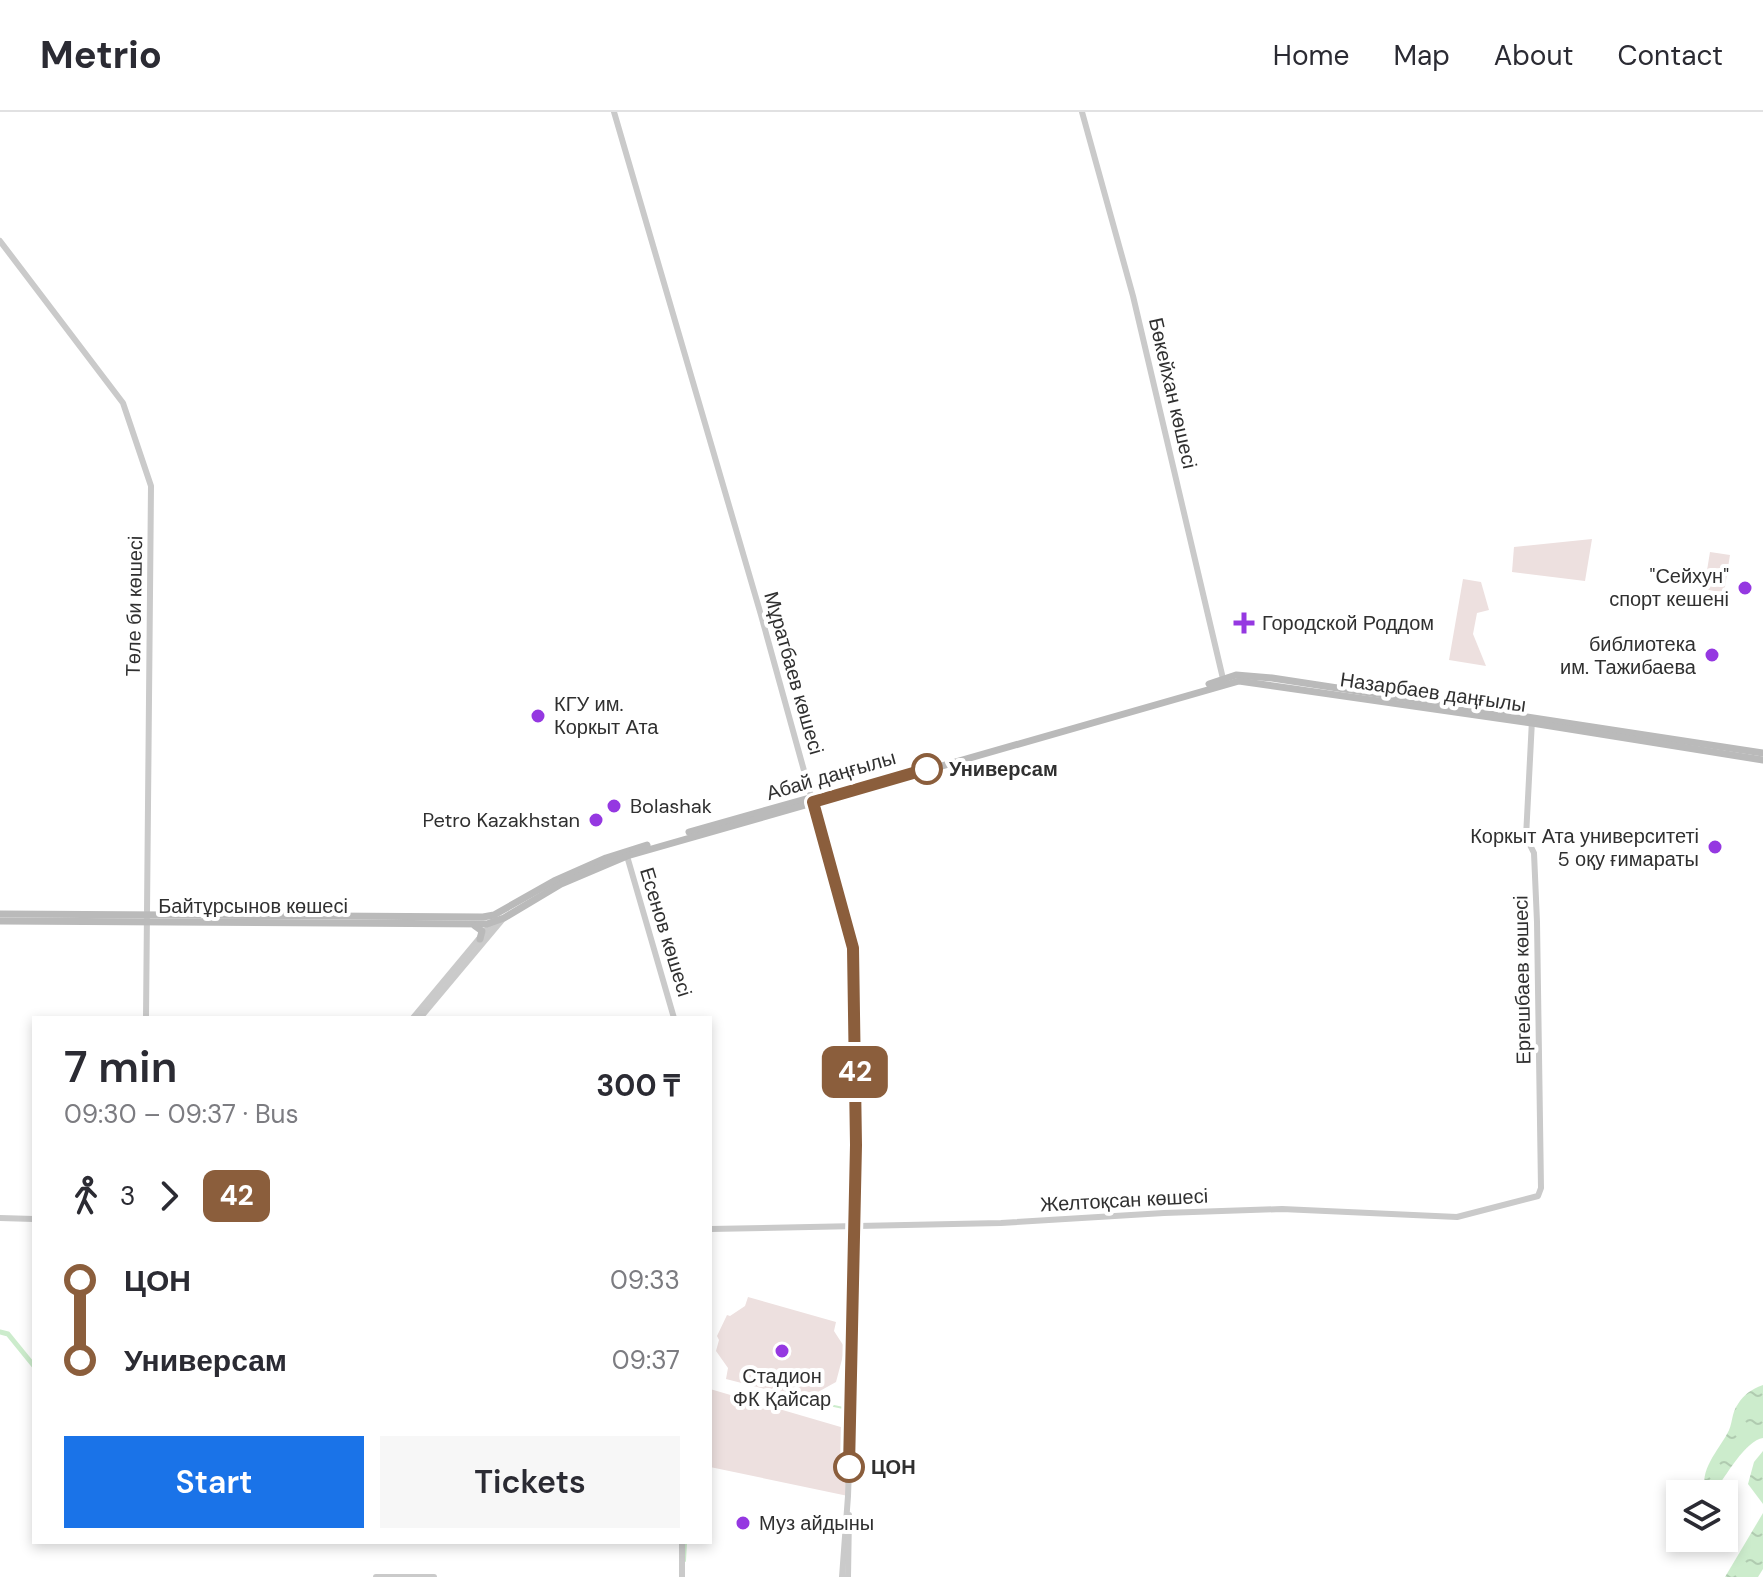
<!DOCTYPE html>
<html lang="en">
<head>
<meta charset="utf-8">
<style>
  body { margin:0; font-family:"DM Sans",sans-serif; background:#f7f7f7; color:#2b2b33; height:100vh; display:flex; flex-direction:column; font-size:30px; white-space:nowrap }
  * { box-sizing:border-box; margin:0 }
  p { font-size:26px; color:#7c7c81 }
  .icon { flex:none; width:44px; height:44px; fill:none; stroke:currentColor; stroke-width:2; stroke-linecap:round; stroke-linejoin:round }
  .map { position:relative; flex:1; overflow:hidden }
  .panel { position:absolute; left:32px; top:904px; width:680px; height:528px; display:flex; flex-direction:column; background:#fff; border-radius:0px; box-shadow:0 4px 12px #0003 }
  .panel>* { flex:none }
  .badge { padding:0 16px; border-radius:12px; font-size:28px; line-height:52px }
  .buttons { position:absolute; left:1666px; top:1368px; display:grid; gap:16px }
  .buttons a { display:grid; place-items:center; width:72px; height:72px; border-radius:0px; background:#fff; box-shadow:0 4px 12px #0003; font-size:40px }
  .map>.badge { position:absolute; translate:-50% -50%; box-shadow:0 0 0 4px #fff }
  .legs { display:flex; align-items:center; gap:12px; height:88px; padding:0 32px; font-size:26px }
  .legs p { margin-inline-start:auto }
  .headline { display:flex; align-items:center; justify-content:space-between; height:136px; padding:0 32px }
  h1 { font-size:44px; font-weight:600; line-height:60px }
  .primary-button { display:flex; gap:16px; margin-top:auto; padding:16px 32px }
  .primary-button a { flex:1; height:92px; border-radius:0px; background:#1a73e8; color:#fff; font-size:32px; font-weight:600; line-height:92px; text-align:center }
  .primary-button a+a { background:#f7f7f7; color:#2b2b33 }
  ul { padding:0 32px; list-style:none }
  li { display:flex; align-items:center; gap:28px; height:80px; font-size:30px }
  li i { display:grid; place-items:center; width:12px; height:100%; margin:0 10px; background:currentColor }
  li i::after { content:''; width:20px; height:20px; margin:-10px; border:6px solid; border-radius:50%; background:#fff }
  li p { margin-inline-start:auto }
  li:first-child i { background:linear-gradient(#0000 50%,currentColor 0) }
  li:last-child i { background:linear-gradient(currentColor 50%,#0000 0) }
  header { display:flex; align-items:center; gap:48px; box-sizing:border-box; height:112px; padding:0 40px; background:#fff; border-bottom:2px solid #e1e1e2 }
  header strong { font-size:38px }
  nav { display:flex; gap:44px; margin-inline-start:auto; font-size:28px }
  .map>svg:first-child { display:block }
  .park { fill:#ede0df }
  .water { fill:url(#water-ripples) }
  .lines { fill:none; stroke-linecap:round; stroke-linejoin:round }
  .stream { stroke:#cceccc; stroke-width:2 }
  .canal { stroke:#cceccc; stroke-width:5 }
  .tertiary { stroke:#cacaca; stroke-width:6 }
  .secondary { stroke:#bababa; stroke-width:7 }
  .line-1-casing { stroke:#fff; stroke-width:18 }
  .line-1 { stroke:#8b5e3c; stroke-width:12 }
  .poi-dot { fill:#9538e1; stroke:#fff; stroke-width:3 }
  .stop-1-dot { fill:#fff; stroke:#8b5e3c; stroke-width:4 }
  .labels { text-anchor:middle; stroke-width:8; stroke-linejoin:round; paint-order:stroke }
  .street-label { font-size:20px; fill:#303030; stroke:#fff }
  .poi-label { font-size:20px; fill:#303030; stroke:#fff; text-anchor:end }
  .stop-label { font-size:20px; font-weight:bold; fill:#303030; stroke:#fff; text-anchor:start }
</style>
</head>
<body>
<header>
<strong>Metrio</strong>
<nav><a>Home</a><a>Map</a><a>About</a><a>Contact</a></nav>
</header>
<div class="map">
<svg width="1763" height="1465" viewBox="0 0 1763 1465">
  <defs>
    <pattern id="water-ripples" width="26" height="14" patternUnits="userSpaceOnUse" patternTransform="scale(2)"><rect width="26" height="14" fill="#cceccc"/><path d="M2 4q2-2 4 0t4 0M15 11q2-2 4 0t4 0" fill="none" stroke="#b0cbb0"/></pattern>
  </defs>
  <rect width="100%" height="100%" fill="#fff"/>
  <g class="park">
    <polygon points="1592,427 1585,469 1512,460 1514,435"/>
    <polygon points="1710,440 1730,443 1724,481 1704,477"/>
    <polygon points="1463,467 1481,470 1489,498 1477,501 1473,522 1486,554 1449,548"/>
    <polygon points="748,1185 836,1210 834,1219 845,1236 836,1270 818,1280 815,1290 726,1267 728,1256 716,1239 719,1228 717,1224 727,1203 730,1204 745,1194"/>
    <polygon points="710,1277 851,1318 848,1384 710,1355"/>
  </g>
  <g class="water">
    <path d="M 1763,1273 L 1763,1326 C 1746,1328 1725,1365 1715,1379 L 1707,1379 C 1697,1361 1719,1337 1727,1322 C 1733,1313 1731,1301 1738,1292 C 1744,1282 1752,1277 1763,1273 Z"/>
    <polygon points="1763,1339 1763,1392 1748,1372 1754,1350"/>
    <polygon points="1763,1401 1763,1457 1758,1465 1725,1465"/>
  </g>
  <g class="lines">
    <g class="stream">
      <polyline points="815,1290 848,1297"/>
      <polyline points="685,1449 686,1430"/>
    </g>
    <polyline class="canal" points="0,1220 8,1222 34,1254"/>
    <g class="tertiary">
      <polyline points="614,0 761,503 853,836 856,1033 854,1216 848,1384 842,1465"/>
      <polyline points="1082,0 1133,184 1224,571"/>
      <polyline points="0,129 123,291 151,374 146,906"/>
      <polyline points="627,744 674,906"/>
      <polyline points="413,906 493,810"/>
      <polyline points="420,906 502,808"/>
      <polyline points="0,1106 34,1107"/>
      <polyline points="710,1117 1001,1111 1164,1101 1282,1097 1457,1105 1538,1084 1541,1076 1537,810 1534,741 1526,725 1532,608"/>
      <polyline points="376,1465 434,1465"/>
      <polyline points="682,1465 682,1430"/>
      <polyline points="848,1465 849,1403"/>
    </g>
    <g class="secondary">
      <polyline points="1209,572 1236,563 1272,566 1763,641"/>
      <polyline points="689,720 870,669"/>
      <polyline points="0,802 483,805 494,803 554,769 606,746 647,733"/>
      <polyline points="0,809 487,812 504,806 561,772 627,744 1239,569 1532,611 1763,648"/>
      <polyline points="475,814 482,819 480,827"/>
    </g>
  </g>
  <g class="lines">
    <defs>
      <polyline id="line-1" points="849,1355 856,1033 853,836 813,690 927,657"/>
    </defs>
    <use href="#line-1" class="line-1-casing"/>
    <use href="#line-1" class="line-1"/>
  </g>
  <g class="poi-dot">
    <circle cx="1745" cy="476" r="8"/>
    <path d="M1240 499h8v8h8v8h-8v8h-8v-8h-8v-8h8z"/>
    <circle cx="1712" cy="543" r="8"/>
    <circle cx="538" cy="604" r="8"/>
    <circle cx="614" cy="694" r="8"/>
    <circle cx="596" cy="708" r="8"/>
    <circle cx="1715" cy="735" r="8"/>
    <circle cx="782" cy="1239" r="8"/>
    <circle cx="743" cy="1411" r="8"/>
  </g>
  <g class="stop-1-dot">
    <circle cx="927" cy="657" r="14"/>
    <circle cx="849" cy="1355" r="14"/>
  </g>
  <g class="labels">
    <g class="street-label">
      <text transform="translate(1173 281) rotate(77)" y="7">Бөкейхан көшесі</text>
      <text transform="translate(134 494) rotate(-89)" y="7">Төле би көшесі</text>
      <text transform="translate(794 561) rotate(74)" y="7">Мұратбаев көшесі</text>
      <text transform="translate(1433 580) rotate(8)" y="7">Назарбаев даңғылы</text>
      <text transform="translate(831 663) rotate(-16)" y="7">Абай даңғылы</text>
      <text x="253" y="801">Байтұрсынов көшесі</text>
      <text transform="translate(666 820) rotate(73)" y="7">Есенов көшесі</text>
      <text transform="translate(1522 868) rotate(-91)" y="7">Ергешбаев көшесі</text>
      <text transform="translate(1124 1088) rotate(-3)" y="7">Желтоқсан көшесі</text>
    </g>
    <g class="poi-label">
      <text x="1729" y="471">"Сейхун"<tspan x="1729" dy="23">спорт кешені</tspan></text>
      <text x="1262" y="518" text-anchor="start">Городской Роддом</text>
      <text x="1696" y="539">библиотека<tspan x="1696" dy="23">им. Тажибаева</tspan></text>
      <text x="554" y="599" text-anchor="start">КГУ им.<tspan x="554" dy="23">Коркыт Ата</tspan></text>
      <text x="630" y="701" text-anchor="start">Bolashak</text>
      <text x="580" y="715">Petro Kazakhstan</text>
      <text x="1699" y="731">Коркыт Ата университеті<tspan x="1699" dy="23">5 оқу ғимараты</tspan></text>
      <text x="782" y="1271" text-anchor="middle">Стадион<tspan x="782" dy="23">ФК Қайсар</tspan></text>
      <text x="759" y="1418" text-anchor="start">Муз айдыны</text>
    </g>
    <g class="stop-label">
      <text x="949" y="664">Универсам</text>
      <text x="871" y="1362">ЦОН</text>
    </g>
  </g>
</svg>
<div class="buttons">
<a><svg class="icon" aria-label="layers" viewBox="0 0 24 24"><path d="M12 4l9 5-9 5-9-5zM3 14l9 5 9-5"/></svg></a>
</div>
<b class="badge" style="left:855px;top:960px;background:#8b5e3c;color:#fff">42</b>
<section class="panel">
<div class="headline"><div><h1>7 min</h1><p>09:30 – 09:37 · Bus</p></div><b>300 ₸</b></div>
<div class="legs"><svg class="icon" aria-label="walk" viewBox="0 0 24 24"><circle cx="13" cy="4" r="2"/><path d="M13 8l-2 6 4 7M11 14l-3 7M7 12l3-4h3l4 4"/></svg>3<svg class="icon" aria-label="forward" viewBox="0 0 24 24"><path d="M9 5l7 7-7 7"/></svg><b class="badge" style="background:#8b5e3c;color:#fff">42</b></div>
<ul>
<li><i style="color:#8b5e3c"></i><b>ЦОН</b><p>09:33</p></li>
<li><i style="color:#8b5e3c"></i><b>Универсам</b><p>09:37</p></li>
</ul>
<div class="primary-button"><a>Start</a><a>Tickets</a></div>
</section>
</div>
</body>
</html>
